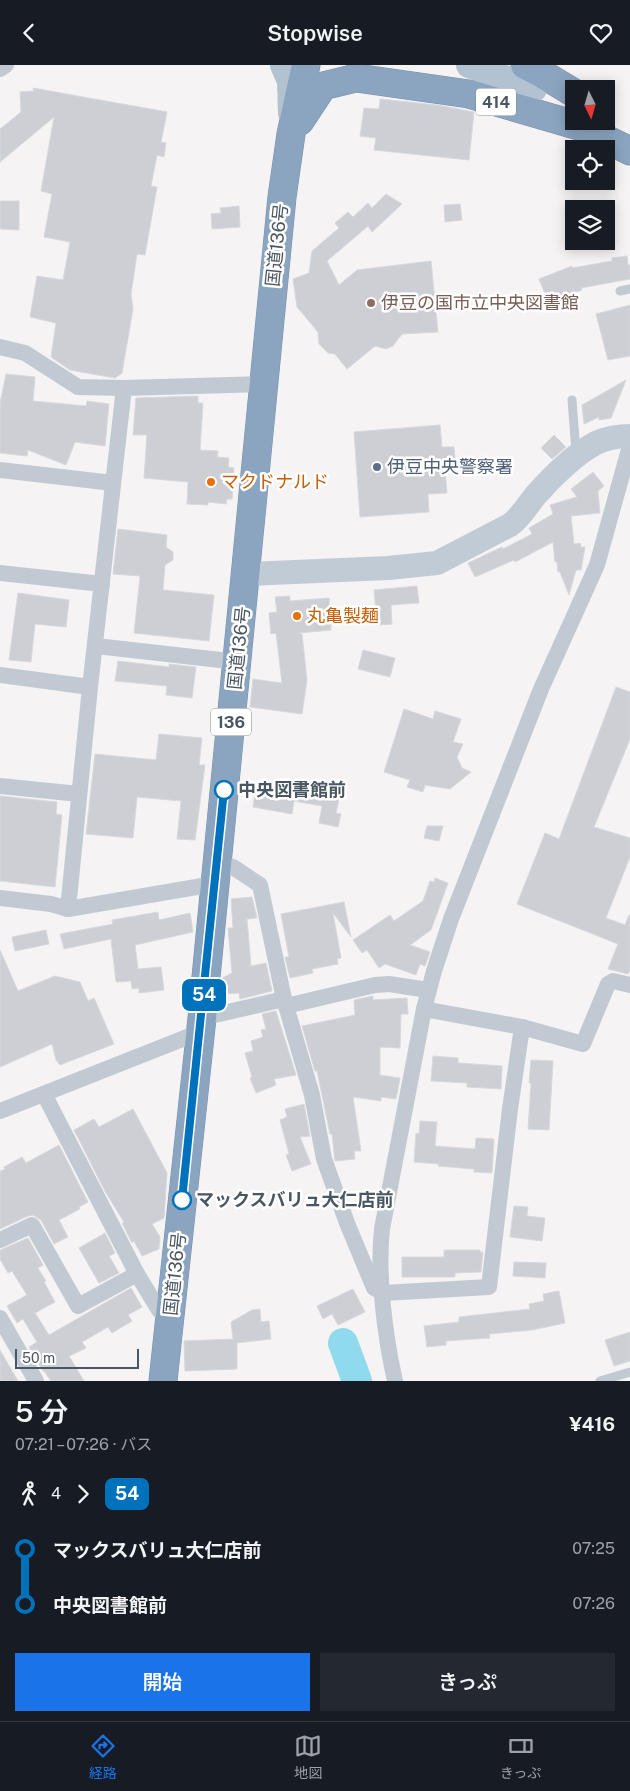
<!DOCTYPE html>
<html lang="ja">
<head>
<meta charset="utf-8">
<style>
  body { margin:0; font-family:"Public Sans","Noto Sans JP",sans-serif; background:#242831; color:#f1f3f6; height:100vh; display:flex; flex-direction:column; font-size:19px; white-space:nowrap }
  * { box-sizing:border-box; margin:0 }
  p { font-size:16px; color:#9ea1a6 }
  .icon { flex:none; width:28px; height:28px; fill:none; stroke:currentColor; stroke-width:2; stroke-linecap:round; stroke-linejoin:round }
  .map { position:relative; height:1316px; overflow:hidden }
  .panel { display:flex; flex-direction:column; background:#171b24; flex:1 }
  .panel>* { flex:none }
  .badge { padding:0 10px; border-radius:8px; font-size:18px; line-height:32px }
  .needle { width:32px; rotate:175deg }
  .tools { position:absolute; left:565px; top:15px; display:grid; gap:10px }
  .tools a { display:grid; place-items:center; width:50px; height:50px; border-radius:0px; background:#171b24; box-shadow:0 2px 12px #0003; font-size:25px }
  .scale { position:absolute; left:15px; bottom:12px; width:124px; box-sizing:border-box; padding-left:5px; border:2px solid #4a5661; border-top:0; font-size:14px; line-height:18px; white-space:nowrap; color:#4a5661; -webkit-text-stroke:4px #fff; paint-order:stroke }
  .map>.badge { position:absolute; translate:-50% -50%; box-shadow:0 0 0 2px #fff }
  .legs { display:flex; align-items:center; gap:8px; height:55px; padding:0 15px; font-size:16px }
  .legs p { margin-inline-start:auto }
  .overview { display:flex; align-items:center; justify-content:space-between; height:85px; padding:0 15px }
  h1 { font-size:28px; font-weight:600; line-height:38px }
  .cta { display:flex; gap:10px; margin-top:auto; padding:10px 15px }
  .cta a { flex:1; height:58px; border-radius:0px; background:#1a73e8; color:#fff; font-size:20px; font-weight:600; line-height:58px; text-align:center }
  .cta a+a { background:#242831; color:#f1f3f6 }
  ul { padding:0 15px; list-style:none }
  li { display:flex; align-items:center; gap:18px; height:55px; font-size:19px }
  li i { display:grid; place-items:center; width:8px; height:100%; margin:0 6px; background:currentColor }
  li i::after { content:''; width:12px; height:12px; margin:-6px; border:4px solid; border-radius:50%; background:#171b24 }
  li p { margin-inline-start:auto }
  li:first-child i { background:linear-gradient(#0000 50%,currentColor 0) }
  li:last-child i { background:linear-gradient(currentColor 50%,#0000 0) }
  header { display:flex; justify-content:space-between; align-items:center; height:65px; padding:0 15px; background:#171b24; font-size:22px; font-weight:600 }
  .menu { display:flex; justify-content:space-around; align-items:center; height:70px; border-top:1px solid #363941; background:#171b24; font-size:14px; color:#9ea1a6 }
  .menu a { display:grid; justify-items:center; gap:2px }
  .menu .current { color:#1a73e8 }
  .map>svg:first-child { display:block }
  .lines { fill:none; stroke-linecap:round; stroke-linejoin:round }
  .river { stroke:#90daee; stroke-width:30 }
  .building { fill:#cdcfd5; stroke:#d7d9de }
  .highway-casing { stroke:#7690ad; stroke-width:29 }
  .lane { stroke:#c1cad2; stroke-width:9 }
  .street { stroke:#c1cad2; stroke-width:16 }
  .secondary { stroke:#c1cbd6; stroke-width:24 }
  .primary { stroke:#b3c2d1; stroke-width:26 }
  .highway { stroke:#8ba5c1; stroke-width:28 }
  .line-1-casing { stroke:#fff; stroke-width:11 }
  .line-1 { stroke:#0072bc; stroke-width:8 }
  .education-dot { fill:#8d6e63; stroke:#fff; stroke-width:2 }
  .service-dot { fill:#5c6f8a; stroke:#fff; stroke-width:2 }
  .food-dot { fill:#e8710a; stroke:#fff; stroke-width:2 }
  .stop-1-dot { fill:#fff; stroke:#0072bc; stroke-width:2.5 }
  .labels { text-anchor:middle; stroke-width:5; stroke-linejoin:round; paint-order:stroke }
  .shield { fill:#fff; stroke:#808990; stroke-width:1 }
  .shield-label { font-size:16px; font-weight:bold; fill:#4a5661 }
  .street-label { font-size:18px; fill:#4a5661; stroke:#fff }
  .education-label { font-size:18px; fill:#785e54; stroke:#fff; text-anchor:start }
  .service-label { font-size:18px; fill:#4e5e75; stroke:#fff; text-anchor:start }
  .food-label { font-size:18px; fill:#c56008; stroke:#fff; text-anchor:start }
  .stop-label { font-size:18px; font-weight:bold; fill:#4a5661; stroke:#fff; text-anchor:start }
</style>
</head>
<body>
<header><svg class="icon" aria-label="back" viewBox="0 0 24 24"><path d="M15 5l-7 7 7 7"/></svg>Stopwise<svg class="icon" aria-label="heart" viewBox="0 0 24 24"><path d="M12 20l-8-8c-3-5 5-10 8-4 3-6 11-1 8 4z"/></svg></header>
<div class="map">
<svg width="630" height="1316" viewBox="0 0 630 1316">
  <rect width="100%" height="100%" fill="#f5f3f3"/>
  <g class="lines">
    <polyline class="river" points="343,1278 357,1316"/>
  </g>
  <g class="building">
    <polygon points="33,23 167,47 161,77 166,78 164,92 157,90 151,121 157,122 145,190 137,189 131,229 133,244 122,308 115,313 70,305 51,292 56,258 30,252 37,211 63,215 70,177 44,172 52,129 41,126 54,52 0,97 0,64 21,47 20,27 34,26"/>
    <polygon points="380,34 437,40 474,47 469,95 374,85 376,73 360,71 364,43 379,44"/>
    <polygon points="386,129 402,139 372,167 368,161 327,196 339,220 357,205 431,196 438,267 402,269 393,281 386,284 375,281 347,304 335,289 328,288 319,279 318,267 297,242 293,214 309,208 312,186 339,163 335,158 348,147 353,152 368,138 372,143"/>
    <polygon points="0,136 19,136 19,165 0,164"/>
    <polygon points="460,139 462,155 445,157 444,140"/>
    <polygon points="239,141 240,162 212,164 211,149 221,148 220,143"/>
    <polygon points="627,191 628,200 630,200 630,214 581,223 582,225 548,236 539,214 572,201 572,203 612,196 612,193"/>
    <polygon points="630,240 630,291 608,295 596,249"/>
    <polygon points="6,309 35,312 33,336 86,341 87,336 109,339 105,381 75,377 66,400 28,385 27,391 0,388 0,338"/>
    <polygon points="626,315 611,353 599,355 599,352 584,359 582,340"/>
    <polygon points="198,331 198,338 203,338 200,385 218,386 217,392 229,393 228,402 234,403 232,434 227,434 226,439 208,437 208,440 187,439 188,417 144,413 147,370 133,370 136,333"/>
    <polygon points="440,360 442,382 454,382 456,404 445,404 447,428 428,429 429,447 360,452 354,367"/>
    <polygon points="554,370 566,382 552,394 541,383"/>
    <polygon points="593,407 604,421 598,426 600,448 571,451 574,479 580,478 581,482 585,482 581,505 576,505 569,530 560,507 558,507 557,497 555,497 553,477 515,497 514,495 475,512 468,498 502,482 503,484 532,469 529,463 553,449 550,440 577,432 571,424"/>
    <polygon points="118,464 167,470 166,482 173,487 173,495 165,500 163,525 214,530 209,576 134,568 140,511 113,509"/>
    <polygon points="417,521 419,538 391,540 392,559 377,560 374,525"/>
    <polygon points="18,528 69,535 66,562 35,559 31,597 9,595"/>
    <polygon points="290,531 290,536 329,533 331,565 299,568 302,569 307,615 302,649 250,642 253,614 282,618 276,568 271,569 269,548 277,547 275,532"/>
    <polygon points="363,585 395,593 390,612 358,604"/>
    <polygon points="118,596 169,602 169,599 196,602 192,633 166,630 167,621 115,616"/>
    <polygon points="616,622 630,627 630,674 594,762 630,773 630,792 606,853 625,860 629,850 630,850 630,905 628,909 608,904 618,879 517,839 545,768 559,774"/>
    <polygon points="404,644 433,654 435,646 461,654 453,677 463,679 457,692 462,703 471,707 450,724 425,720 423,727 407,722 410,715 384,707"/>
    <polygon points="159,669 202,673 199,700 205,700 195,775 177,774 181,736 137,732 133,773 86,769 95,689 156,695"/>
    <polygon points="263,717 314,726 314,724 340,729 336,748 341,749 338,762 319,758 322,741 294,736 292,749 253,742 255,728 261,729"/>
    <polygon points="0,731 57,737 56,749 62,750 55,822 0,816"/>
    <polygon points="427,761 443,761 439,776 424,773"/>
    <polygon points="435,813 448,818 431,865 410,880 430,887 425,901 420,899 416,910 385,899 379,903 367,885 362,888 353,875 390,850 394,856 423,836 430,816 434,817"/>
    <polygon points="252,832 257,853 247,854 251,901 266,898 272,926 240,934 239,928 224,929 222,913 232,908 228,863 233,863 231,834"/>
    <polygon points="344,837 351,872 333,848 341,893 337,894 338,899 312,904 313,908 290,913 285,892 289,892 281,849"/>
    <polygon points="158,847 159,855 190,848 193,867 135,880 138,904 161,902 164,925 139,928 139,923 132,924 131,916 116,917 111,874 64,884 60,869 113,859 112,855"/>
    <polygon points="46,865 49,879 15,886 12,872"/>
    <polygon points="0,885 18,926 55,911 80,917 88,936 94,933 114,979 60,1000 56,995 52,979 0,1002"/>
    <polygon points="373,931 373,935 407,933 408,949 401,949 400,983 380,982 380,1010 400,1013 396,1034 381,1032 381,1036 353,1032 361,1086 354,1086 355,1094 335,1096 332,1069 330,1069 317,1006 315,1006 302,961 355,950 354,935"/>
    <polygon points="276,946 296,1010 274,1014 276,1020 256,1028 250,1013 252,1012 245,988 253,986 251,976 263,972 261,965 266,964 262,949"/>
    <polygon points="433,991 458,993 458,998 502,1001 501,1024 467,1022 467,1018 431,1016"/>
    <polygon points="531,995 553,996 549,1065 528,1064 531,1018 529,1018"/>
    <polygon points="304,1039 310,1071 300,1072 311,1099 292,1106 286,1090 289,1089 280,1055 287,1052 285,1044"/>
    <polygon points="133,1044 167,1108 164,1153 152,1159 160,1172 159,1184 142,1191 134,1176 132,1178 122,1158 124,1157 106,1128 74,1065 94,1054 99,1062"/>
    <polygon points="420,1056 437,1057 435,1081 475,1084 476,1073 494,1074 492,1108 474,1107 474,1104 438,1101 439,1099 414,1097 416,1068 419,1069"/>
    <polygon points="59,1080 88,1137 79,1142 80,1144 59,1155 68,1172 54,1179 41,1155 33,1150 28,1151 0,1164 0,1106 5,1104 4,1102 22,1092 26,1098"/>
    <polygon points="514,1141 528,1142 527,1151 545,1153 542,1176 510,1172"/>
    <polygon points="105,1168 115,1188 109,1191 119,1208 99,1218 79,1183"/>
    <polygon points="28,1173 43,1200 38,1203 46,1216 44,1217 55,1237 35,1248 49,1270 131,1223 142,1242 128,1250 132,1256 112,1268 108,1262 82,1277 86,1283 69,1291 84,1316 51,1316 44,1306 43,1306 29,1282 37,1277 23,1254 17,1258 7,1241 27,1230 12,1206 8,1208 0,1194 0,1185"/>
    <polygon points="444,1185 480,1185 480,1187 483,1187 481,1207 455,1208 455,1212 402,1212 402,1192 444,1192"/>
    <polygon points="514,1197 546,1198 545,1213 513,1211"/>
    <polygon points="353,1224 365,1247 338,1260 332,1249 323,1254 317,1241"/>
    <polygon points="559,1226 565,1258 532,1265 489,1269 490,1273 446,1276 446,1280 427,1282 424,1261 459,1257 459,1252 530,1244 529,1239 544,1236 543,1229"/>
    <polygon points="260,1244 261,1257 269,1256 271,1274 237,1278 237,1304 185,1306 184,1276 233,1274 231,1257 252,1245"/>
    <polygon points="630,1267 630,1296 614,1301 605,1275"/>
    <polygon points="0,1285 18,1316 0,1316"/>
  </g>
  <g class="lines">
    <defs>
      <g id="highway">
        <polyline points="525,0 541,8 574,28"/>
        <polyline points="300,56 323,21 356,13 469,29 579,61 630,86"/>
        <polyline points="163,1316 202,953 282,132 291,69 306,0"/>
      </g>
    </defs>
    <use href="#highway" class="highway-casing"/>
    <g class="lane">
      <polyline points="620,226 630,224"/>
      <polyline points="572,335 576,387"/>
      <polyline points="600,1316 630,1307"/>
    </g>
    <g class="street">
      <polyline points="0,4 6,0"/>
      <polyline points="0,282 25,288 78,322 124,323"/>
      <polyline points="0,405 113,418"/>
      <polyline points="0,508 102,519"/>
      <polyline points="96,581 238,597"/>
      <polyline points="0,610 90,622"/>
      <polyline points="0,721 79,729"/>
      <polyline points="217,798 233,802 260,820 284,934 312,1030 324,1094 347,1158 374,1223 383,1228 489,1222 510,1044 522,962"/>
      <polyline points="0,833 51,839 68,844 214,819"/>
      <polyline points="68,844 90,622 124,323 263,319"/>
      <polyline points="286,941 375,920 389,919 428,925"/>
      <polyline points="424,944 522,962 583,979 608,919 613,916 630,920"/>
      <polyline points="202,953 284,934"/>
      <polyline points="44,1029 137,1209 159,1245 170,1254"/>
      <polyline points="0,1046 200,967"/>
      <polyline points="0,1175 32,1160 78,1241 137,1209"/>
      <polyline points="0,1253 36,1316"/>
      <path d="M 395,1316 C 385,1272 377,1209 382,1164 L 424,944 L 434,906 L 451,854 L 541,624 L 597,500 L 630,381"/>
    </g>
    <path class="secondary" d="M 246,509 L 388,503 L 437,498 L 510,460 C 521,452 527,441 535,431 C 551,413 575,389 596,378 C 607,373 619,371 630,371"/>
    <g class="primary">
      <polyline points="283,0 290,16 291,48"/>
      <polyline points="469,0 534,24"/>
    </g>
    <use href="#highway" class="highway"/>
  </g>
  <g class="lines">
    <defs>
      <polyline id="line-1" points="182,1135 224,725"/>
    </defs>
    <use href="#line-1" class="line-1-casing"/>
    <use href="#line-1" class="line-1"/>
  </g>
  <circle class="education-dot" cx="371" cy="238" r="5"/>
  <circle class="service-dot" cx="377" cy="402" r="5"/>
  <g class="food-dot">
    <circle cx="211" cy="417" r="5"/>
    <circle cx="297" cy="551" r="5"/>
  </g>
  <g class="stop-1-dot">
    <circle cx="224" cy="725" r="9"/>
    <circle cx="182" cy="1135" r="9"/>
  </g>
  <g class="labels">
    <g class="shield">
      <rect x="476" y="23.5" width="40" height="27" rx="4"/>
      <rect x="211" y="643.5" width="40" height="27" rx="4"/>
    </g>
    <g class="shield-label">
      <text x="496" y="43">414</text>
      <text x="231" y="663">136</text>
    </g>
    <g class="street-label">
      <text transform="translate(277 180) rotate(-84)" y="6">国道136号</text>
      <text transform="translate(239 583) rotate(-84)" y="6">国道136号</text>
      <text transform="translate(175 1209) rotate(-84)" y="6">国道136号</text>
    </g>
    <g class="education-label">
      <text x="381" y="244">伊豆の国市立中央図書館</text>
    </g>
    <g class="service-label">
      <text x="387" y="408">伊豆中央警察署</text>
    </g>
    <g class="food-label">
      <text x="221" y="423">マクドナルド</text>
      <text x="307" y="557">丸亀製麺</text>
    </g>
    <g class="stop-label">
      <text x="238" y="731">中央図書館前</text>
      <text x="196" y="1141">マックスバリュ大仁店前</text>
    </g>
  </g>
</svg>
<div class="tools">
<a><svg class="needle" viewBox="-14 -14 28 28"><path d="M0-13l5 13h-10z" fill="#e53935"/><path d="M0 13l5-13h-10z" fill="#9ea1a6"/></svg></a>
<a><svg class="icon" aria-label="locate" viewBox="0 0 24 24"><circle cx="12" cy="12" r="6"/><path d="M12 2v4M12 18v4M2 12h4M18 12h4"/></svg></a>
<a><svg class="icon" aria-label="layers" viewBox="0 0 24 24"><path d="M12 4l9 5-9 5-9-5zM3 14l9 5 9-5"/></svg></a>
</div>
<div class="scale">50 m</div>
<b class="badge" style="left:204px;top:930px;background:#0072bc;color:#fff">54</b>
</div>
<section class="panel">
<div class="overview"><div><h1>5 分</h1><p>07:21 – 07:26 · バス</p></div><b>¥416</b></div>
<div class="legs"><svg class="icon" aria-label="walk" viewBox="0 0 24 24"><circle cx="13" cy="4" r="2"/><path d="M13 8l-2 6 4 7M11 14l-3 7M7 12l3-4h3l4 4"/></svg>4<svg class="icon" aria-label="forward" viewBox="0 0 24 24"><path d="M9 5l7 7-7 7"/></svg><b class="badge" style="background:#0072bc;color:#fff">54</b></div>
<ul>
<li><i style="color:#0072bc"></i><b>マックスバリュ大仁店前</b><p>07:25</p></li>
<li><i style="color:#0072bc"></i><b>中央図書館前</b><p>07:26</p></li>
</ul>
<div class="cta"><a>開始</a><a>きっぷ</a></div>
</section>
<nav class="menu">
<a class="current"><svg class="icon" aria-label="directions" viewBox="0 0 24 24"><path d="M12 3l9 9-9 9-9-9zM9 14v-3h6M13 9l2 2-2 2"/></svg>経路</a>
<a><svg class="icon" aria-label="map" viewBox="0 0 24 24"><path d="M3 6l6-2 6 2 6-2v14l-6 2-6-2-6 2zM9 4v14M15 6v14"/></svg>地図</a>
<a><svg class="icon" aria-label="tickets" viewBox="0 0 24 24"><path d="M3 7h18v10H3zM15 7v10"/></svg>きっぷ</a>
</nav>
</body>
</html>
